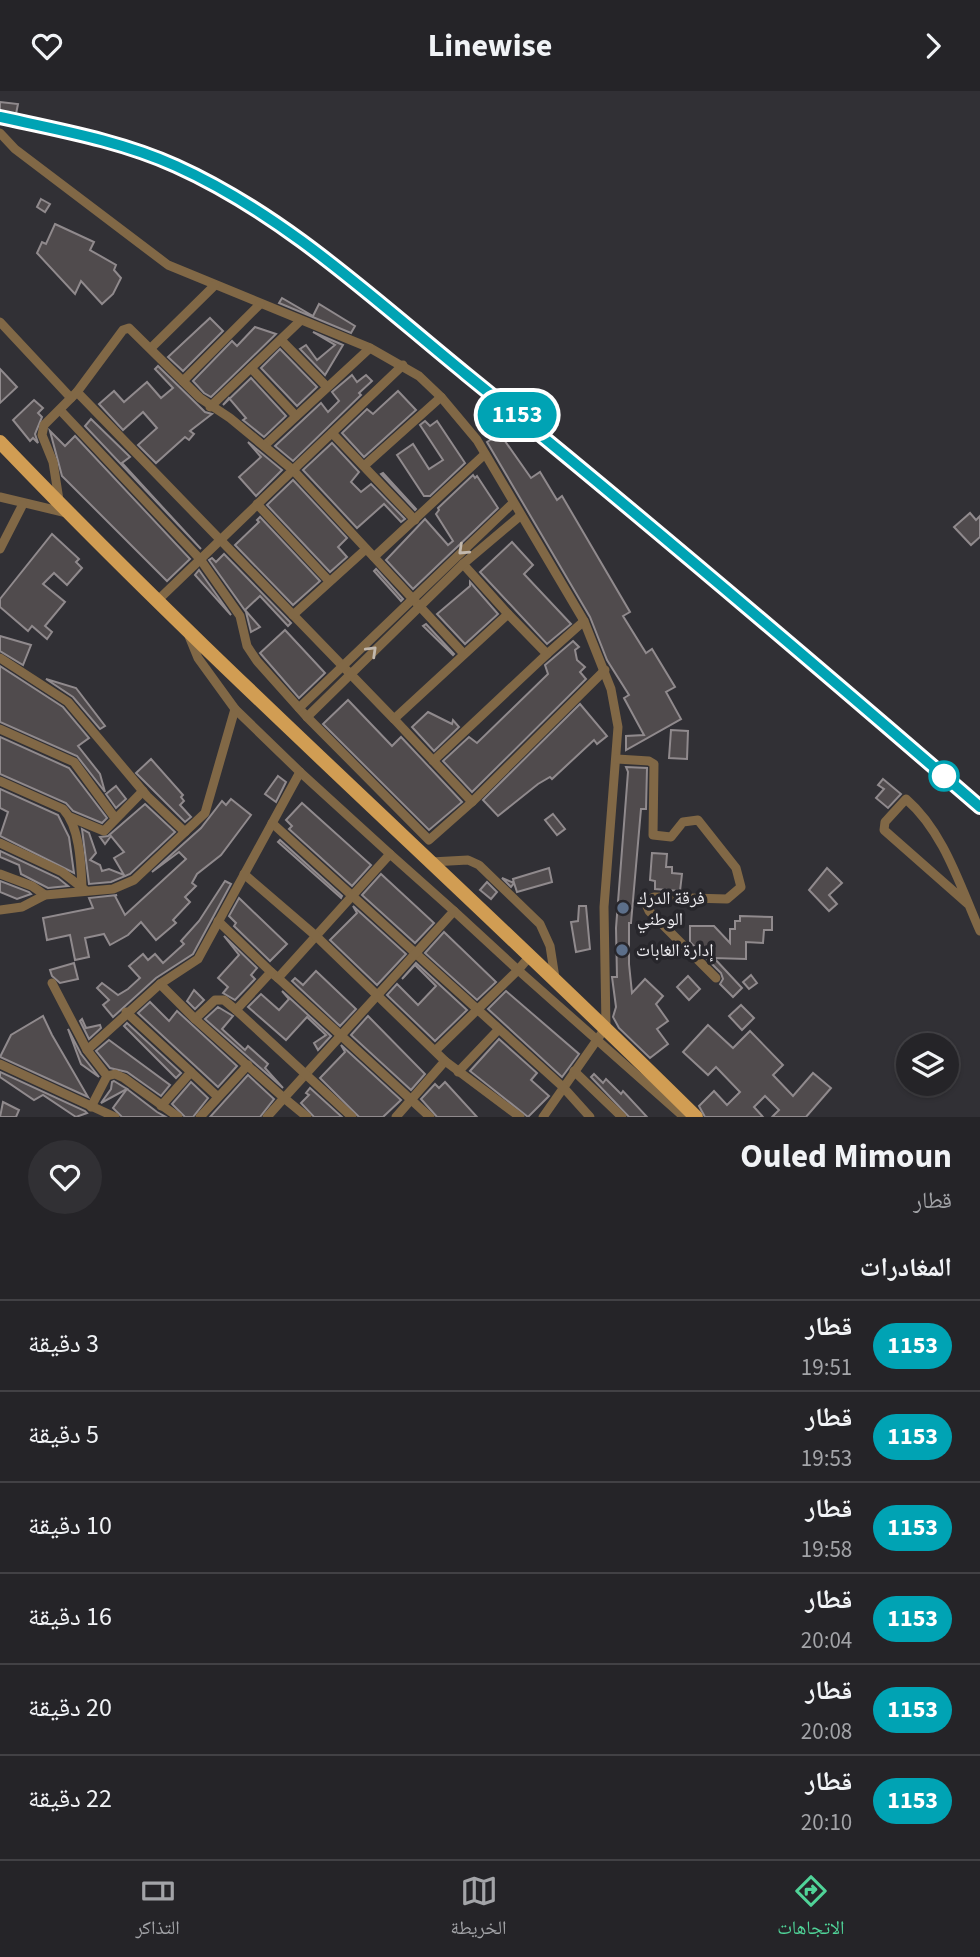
<!DOCTYPE html>
<html lang="ar">
<head>
<meta charset="utf-8">
<style>
  body { margin:0; font-family:"Source Sans 3","Noto Naskh Arabic",sans-serif; background:#313034; color:#f1f3f6; direction:rtl; height:100vh; display:flex; flex-direction:column; font-size:26px; white-space:nowrap }
  * { box-sizing:border-box; margin:0 }
  p { font-size:23px; color:#a3a4a8 }
  .icon { flex:none; width:38px; height:38px; fill:none; stroke:currentColor; stroke-width:2; stroke-linecap:round; stroke-linejoin:round }
  .map { position:relative; height:1026px; overflow:hidden; direction:ltr }
  .sheet { display:flex; flex-direction:column; background:#252428; flex:1 }
  .sheet>* { flex:none }
  .badge { padding:0 14px; border-radius:23px; font-size:24px; line-height:46px }
  .controls { position:absolute; left:896px; top:942px; display:grid; gap:14px }
  .controls a { display:grid; place-items:center; width:63px; height:63px; border-radius:50%; background:#252428; box-shadow:0 2px 5px #0004,0 0 0 2px #424145; font-size:35px }
  .map>.badge { position:absolute; translate:-50% -50%; box-shadow:0 0 0 4px #fff }
  h2 { padding:0 28px; font-size:26px; line-height:63px }
  .round { display:grid; place-items:center; flex:none; width:74px; height:74px; border-radius:37px; background:#313034 }
  .head { display:flex; align-items:center; justify-content:space-between; height:119px; padding:0 28px }
  h1 { font-size:33px; font-weight:700; line-height:52px }
  ul { padding:0; list-style:none }
  li { display:flex; align-items:center; gap:21px; height:91px; padding:0 28px; border-top:2px solid #424145 }
  li div { flex:1 }
  li b { display:block; font-size:26px }
  li em { font-style:normal }
  li .badge { min-width:77px; font-weight:700; text-align:center }
  header { display:flex; justify-content:space-between; align-items:center; height:91px; padding:0 28px; background:#252428; font-size:32px; font-weight:700 }
  .tab-bar { display:flex; justify-content:space-around; align-items:center; height:98px; border-top:2px solid #424145; background:#252428; font-size:19px; color:#a3a4a8 }
  .tab-bar a { display:grid; justify-items:center; gap:4px }
  .tab-bar .selected { color:#50d398 }
  .map>svg:first-child { display:block }
  .building { fill:#504b4d; stroke:#908a8d; stroke-width:2 }
  .lines { fill:none; stroke-linecap:round; stroke-linejoin:round }
  .minor { stroke:#816846; stroke-width:9 }
  .primary { stroke:#d19d53; stroke-width:14 }
  .rail-casing { stroke:#969599; stroke-width:5 }
  .rail { stroke:#27262b; stroke-width:2.5; stroke-dasharray:8; stroke-linecap:butt }
  .oneway { stroke:#c2b8ad }
  .line-casing { stroke:#fff; stroke-width:16 }
  .line { stroke:#00a3b4; stroke-width:10 }
  .stop-dot { fill:#fff; stroke:#00a3b4; stroke-width:3.5 }
  .service-dot { fill:#5c6f8a; stroke:#27262b; stroke-width:2.5 }
  .labels { text-anchor:middle; stroke-width:7; stroke-linejoin:round; paint-order:stroke }
  .poi-label { font-size:18px; fill:#eeedf1; stroke:#27262b; text-anchor:start }
</style>
</head>
<body>
<header><svg class="icon" aria-label="forward" viewBox="0 0 24 24"><path d="M9 5l7 7-7 7"/></svg>Linewise<svg class="icon" aria-label="heart" viewBox="0 0 24 24"><path d="M12 20l-8-8c-3-5 5-10 8-4 3-6 11-1 8 4z"/></svg></header>
<div class="map">
<svg width="980" height="1026" viewBox="0 0 980 1026">
  <rect width="100%" height="100%" fill="#313035"/>
  <g class="building">
    <polygon points="0,11 18,13 16,23 0,20"/>
    <polygon points="41,108 50,113 45,121 37,116"/>
    <polygon points="55,133 94,151 90,159 116,174 114,179 121,187 113,203 102,213 81,190 75,203 37,162 42,151 46,153"/>
    <polygon points="282,207 313,225 319,213 355,235 351,242 279,212"/>
    <polygon points="210,227 223,240 183,280 168,266"/>
    <polygon points="255,236 276,243 211,306 204,302 193,290 232,250 237,255"/>
    <polygon points="313,241 343,254 325,284 300,258 306,254 317,269 335,254"/>
    <polygon points="280,258 317,296 297,315 261,277"/>
    <polygon points="158,275 205,321 212,323 190,340 194,343 189,349 185,346 156,372 138,354 157,337 143,321 123,339 99,313 114,300 124,311 147,291 161,307 173,297 155,278"/>
    <polygon points="0,278 17,296 0,312"/>
    <polygon points="352,284 357,291 366,284 372,290 359,302 361,304 293,370 275,355 321,312 328,321 339,310 332,301"/>
    <polygon points="251,287 286,325 264,346 243,329 246,327 229,307 223,314"/>
    <polygon points="398,300 416,319 364,366 342,342 367,318 373,323"/>
    <polygon points="34,309 43,317 38,322 42,326 35,343 38,352 33,347 30,350 13,329"/>
    <polygon points="91,328 130,366 122,372 201,458 85,335"/>
    <polygon points="425,330 430,335 437,330 465,372 430,405 424,405 397,364 413,353 429,378 443,369 420,334"/>
    <polygon points="50,340 65,355 75,345 190,468 167,490 62,385"/>
    <polygon points="500,343 531,387 540,381 557,409 562,405 630,521 623,525 646,562 652,558 675,596 666,601 681,628 626,659 626,645 644,644 624,607 629,604 607,569 590,526 487,351"/>
    <polygon points="248,351 282,379 256,405 239,386 261,366"/>
    <polygon points="332,352 359,381 351,391 361,401 371,393 405,428 401,431 384,413 357,437 303,379"/>
    <polygon points="383,382 416,418 415,419 381,383"/>
    <polygon points="473,384 475,387 477,385 498,417 413,498 386,469 425,428 448,454 453,450 436,423 439,419 438,417"/>
    <polygon points="293,389 347,447 338,456 347,466 330,481 267,414"/>
    <polygon points="970,422 976,429 980,425 980,446 971,454 954,436"/>
    <polygon points="260,426 320,490 293,514 235,454 259,431 257,429"/>
    <polygon points="52,443 79,468 76,471 82,477 67,494 54,482 43,493 65,511 45,535 52,541 47,548 32,535 28,540 0,516 0,508"/>
    <polygon points="512,451 533,474 524,483 571,533 547,553 480,481"/>
    <polygon points="224,463 291,532 288,535 260,505 245,519 260,536 251,541 246,521 209,469 212,467 216,471"/>
    <polygon points="376,478 403,508 401,510 374,480"/>
    <polygon points="199,479 231,524 195,484"/>
    <polygon points="470,491 498,523 465,553 437,523 470,495"/>
    <polygon points="426,533 454,563 453,564 423,535"/>
    <polygon points="285,539 325,582 299,607 260,562"/>
    <polygon points="0,545 31,554 23,574 0,560"/>
    <polygon points="573,550 579,556 575,559 577,569 585,576 580,581 586,588 472,701 443,670 469,646 477,652 548,583 545,574"/>
    <polygon points="0,575 63,616 89,647 78,655 100,683 105,701 77,665 0,631"/>
    <polygon points="46,588 76,597 105,635 100,638 73,606"/>
    <polygon points="348,609 392,655 401,646 462,711 429,739 323,633"/>
    <polygon points="580,613 607,645 597,653 594,649 552,688 550,686 538,693 498,725 483,709"/>
    <polygon points="428,621 452,633 453,629 459,636 434,660 412,636"/>
    <polygon points="671,639 688,640 687,668 669,667"/>
    <polygon points="0,646 69,677 107,727 102,732 73,720 66,712 0,683"/>
    <polygon points="151,668 183,704 181,706 184,710 180,714 191,726 185,731 136,682"/>
    <polygon points="626,676 647,677 646,718 641,718 631,832 629,832 629,873 632,902 645,888 663,905 656,913 668,930 657,938 668,953 650,967 619,937 613,926 616,916 612,886 617,886 616,837 628,681"/>
    <polygon points="278,685 286,691 276,711 265,703"/>
    <polygon points="883,688 901,703 888,717 876,707 884,698 878,694"/>
    <polygon points="116,695 126,708 116,717 106,703"/>
    <polygon points="0,698 58,724 69,746 74,782 0,745 8,721 0,717"/>
    <polygon points="231,708 251,724 221,764 197,783 192,792 196,795 185,806 190,811 173,829 176,832 156,849 141,831 128,844 110,854 104,843 85,847 89,866 75,869 70,844 47,849 43,827 93,817 89,807 117,804 115,805 125,824 186,768 179,761 152,781 201,737 222,710 226,714"/>
    <polygon points="302,712 371,774 352,795 289,738 292,735 286,729"/>
    <polygon points="145,713 175,741 130,783 111,791 89,793 82,738 89,742 96,762 90,769 100,774 102,780 109,778 124,784 114,767 124,761 111,745 105,753 100,746 108,745"/>
    <polygon points="553,723 565,738 557,744 545,729"/>
    <polygon points="280,749 342,805 341,807 278,751"/>
    <polygon points="0,760 58,787 68,795 48,797 21,783 19,774 0,766"/>
    <polygon points="652,762 667,763 666,776 672,776 672,782 682,783 680,800 655,798 655,790 650,789"/>
    <polygon points="549,777 552,791 517,801 514,792 511,796 502,787 514,792 513,788"/>
    <polygon points="827,777 842,792 829,804 837,813 829,820 809,799"/>
    <polygon points="381,783 434,832 415,852 362,804"/>
    <polygon points="0,790 29,801 31,803 17,808 0,801"/>
    <polygon points="225,790 231,793 193,863 156,887 113,926 103,914 109,909 97,897 102,892 118,904 128,898 140,887 129,875 143,863 148,869 155,863 163,872 184,853 181,850 199,830"/>
    <polygon points="487,791 497,801 491,808 480,799"/>
    <polygon points="239,807 287,853 270,870 234,835 236,832 229,825"/>
    <polygon points="353,815 406,863 377,894 330,849 357,822"/>
    <polygon points="579,815 586,815 590,858 576,861 571,831 578,830"/>
    <polygon points="740,825 772,826 772,839 764,839 763,852 746,851 746,868 714,867 742,897 733,906 720,893 723,888 721,882 690,851 690,835 714,835 730,852 730,838 735,838 735,830 740,830"/>
    <polygon points="444,841 496,891 477,909 425,862"/>
    <polygon points="224,845 257,877 251,884 255,888 235,909 223,902 228,896 218,887 239,864"/>
    <polygon points="74,872 78,888 60,892 52,885 50,879"/>
    <polygon points="416,872 467,919 435,950 387,904 397,893 418,914 436,895 415,874 402,888"/>
    <polygon points="316,880 356,918 340,935 292,890 295,887 303,894"/>
    <polygon points="751,884 757,892 749,898 743,891"/>
    <polygon points="688,885 700,898 689,909 677,896"/>
    <polygon points="194,899 204,909 195,918 187,910"/>
    <polygon points="282,900 331,945 318,959 314,952 326,944 307,926 286,949 248,916 261,903 279,919 289,908"/>
    <polygon points="506,900 579,963 562,986 488,918"/>
    <polygon points="150,911 169,930 177,920 237,975 218,996 138,922"/>
    <polygon points="741,914 754,927 742,939 729,925"/>
    <polygon points="218,916 233,925 222,938 245,959 248,955 268,973 265,977 283,997 205,928"/>
    <polygon points="43,925 52,944 88,1006 0,966 11,944"/>
    <polygon points="368,925 425,983 411,999 351,944"/>
    <polygon points="82,928 86,937 100,934 101,937 89,948 80,930"/>
    <polygon points="127,932 181,982 176,987 124,935"/>
    <polygon points="708,934 733,957 750,940 783,974 773,984 793,1005 813,982 831,997 806,1026 772,1026 779,1019 765,1005 754,1016 763,1026 705,1026 699,1015 714,1000 727,1014 740,1001 716,976 708,984 683,961"/>
    <polygon points="68,938 81,963 99,986 81,973"/>
    <polygon points="499,948 537,982 531,989 549,1005 528,1026 470,980"/>
    <polygon points="109,949 170,994 161,1005 127,981 110,977 96,960"/>
    <polygon points="341,954 401,1009 383,1026 359,1026 320,987 345,961"/>
    <polygon points="0,981 85,1020 87,1022 76,1026 43,1004 34,1009 0,986"/>
    <polygon points="594,983 603,992 606,988 621,1003 623,1000 647,1026 629,1026 591,986"/>
    <polygon points="248,984 274,1008 260,1026 210,1026"/>
    <polygon points="114,990 127,998 101,1012 111,998 112,991"/>
    <polygon points="191,991 208,1007 193,1026 185,1026 172,1013"/>
    <polygon points="445,991 477,1026 437,1026 421,1008 435,993 439,997"/>
    <polygon points="310,997 342,1026 314,1026 301,1012 309,1004 306,1002"/>
    <polygon points="127,998 157,1021 166,1026 122,1026 113,1017"/>
    <polygon points="3,1011 19,1019 16,1026 0,1026"/>
  </g>
  <g class="lines">
    <g class="minor">
      <polyline points="0,42 15,58 168,174 370,257 419,285 441,306 477,349 584,530 611,598 618,636 604,816 606,936 543,1026"/>
      <polyline points="0,231 71,307"/>
      <polyline points="281,249 327,296"/>
      <polyline points="151,257 215,194"/>
      <polyline points="403,274 293,379 464,563"/>
      <polyline points="251,277 296,325"/>
      <polyline points="183,290 260,213"/>
      <polyline points="77,301 394,628"/>
      <polyline points="210,316 300,230"/>
      <polyline points="60,319 200,468 240,525 247,555 257,570 307,626 429,749 472,711"/>
      <polyline points="332,342 415,429"/>
      <polyline points="264,355 370,257"/>
      <polyline points="364,375 441,306"/>
      <polyline points="0,406 67,422"/>
      <polyline points="59,409 53,371 42,344 44,334 77,301 123,239 129,237 200,307 230,327 293,379 157,510"/>
      <polyline points="257,413 329,490"/>
      <polyline points="0,458 23,413"/>
      <polyline points="374,466 485,363"/>
      <polyline points="463,473 508,523"/>
      <polyline points="293,524 366,458"/>
      <polyline points="547,563 584,530"/>
      <polyline points="0,567 68,611 147,705 185,741"/>
      <polyline points="299,617 513,412"/>
      <polyline points="235,618 300,681"/>
      <polyline points="307,626 463,473 520,425"/>
      <polyline points="0,638 74,671 115,727"/>
      <polyline points="617,668 649,670 654,673 653,744 671,746 683,731 698,729 736,777 741,796 727,808 654,806 645,811 649,820 716,887"/>
      <polyline points="433,670 547,563 508,523 394,628 472,711 605,579"/>
      <path d="M 0,690 L 63,718 C 80,736 81,773 82,797"/>
      <polyline points="70,726 104,740 143,700"/>
      <polyline points="272,732 563,996 590,1026"/>
      <polyline points="0,752 62,781 85,799"/>
      <polygon points="390,763 454,820 284,1007 195,928 215,909 224,909 236,919 271,881 278,887"/>
      <polyline points="431,771 468,769 479,774 540,833 550,855 555,887"/>
      <polyline points="0,783 32,795 45,804"/>
      <polyline points="244,783 316,845 445,970 396,1026"/>
      <path d="M 968,813 L 884,739 L 885,731 L 906,708 C 944,741 960,795 980,840"/>
      <polyline points="0,819 22,816 45,804 113,798 134,789 205,722 235,618 198,567 189,545"/>
      <polyline points="218,830 271,881"/>
      <polyline points="531,864 518,879 684,1026"/>
      <polyline points="278,887 430,1026"/>
      <polyline points="52,892 87,959"/>
      <polyline points="160,893 198,868 300,681 390,763"/>
      <polyline points="236,919 352,1026"/>
      <polyline points="126,921 218,1006"/>
      <polyline points="436,959 518,879 454,820"/>
      <polyline points="445,970 520,1026"/>
      <polyline points="0,973 115,1026"/>
      <polyline points="574,980 622,1026"/>
      <polyline points="458,981 498,939"/>
      <polyline points="107,985 115,983 124,987 178,1026"/>
      <polyline points="161,1015 191,981"/>
      <polyline points="91,1016 107,985 87,959 160,893 195,928"/>
      <polyline points="200,1026 248,974"/>
      <polyline points="267,1026 284,1007 307,1026"/>
    </g>
    <path class="primary" d="M 0,351 C 224,585 467,799 696,1026"/>
    <defs>
      <path id="rail" d="M 0,26 C 59,39 121,50 176,75 C 285,124 376,210 467,284 C 641,425 811,571 980,717"/>
    </defs>
    <use href="#rail" class="rail-casing"/>
    <use href="#rail" class="rail"/>
  </g>
  <defs><path id="oneway-chevron" d="M-2-3.5L2.5 0L-2 3.5" fill="none" stroke-width="1.6" stroke-linecap="round" stroke-linejoin="round" transform="scale(1.75)"/></defs>
  <g class="oneway">
    <use href="#oneway-chevron" transform="translate(463 459) rotate(137)"/>
    <use href="#oneway-chevron" transform="translate(372 560) rotate(-44)"/>
  </g>
  <g class="lines">
    <defs>
      <path id="line" d="M 0,26 C 59,39 121,50 176,75 C 285,124 376,210 467,284 C 641,425 811,570 980,716"/>
    </defs>
    <use href="#line" class="line-casing"/>
    <use href="#line" class="line"/>
  </g>
  <circle class="stop-dot" cx="944" cy="685" r="14"/>
  <g class="service-dot">
    <circle cx="623" cy="817" r="7"/>
    <circle cx="622" cy="859" r="7"/>
  </g>
  <g class="labels">
    <g class="poi-label">
      <text x="637" y="813">فرقة الدرك<tspan x="637" dy="21">الوطني</tspan></text>
      <text x="636" y="865">إدارة الغابات</text>
    </g>
  </g>
</svg>
<div class="controls">
<a><svg class="icon" aria-label="layers" viewBox="0 0 24 24"><path d="M12 4l9 5-9 5-9-5zM3 14l9 5 9-5"/></svg></a>
</div>
<b class="badge" style="left:517px;top:324px;background:#00a3b4;color:#fff">1153</b>
</div>
<section class="sheet">
<div class="head"><div><h1>Ouled Mimoun</h1><p>قطار</p></div><a class="round"><svg class="icon" aria-label="heart" viewBox="0 0 24 24"><path d="M12 20l-8-8c-3-5 5-10 8-4 3-6 11-1 8 4z"/></svg></a></div>
<h2>المغادرات</h2>
<ul>
<li><span class="badge" style="background:#00a3b4;color:#fff">1153</span><div><b>قطار</b><p>19:51</p></div><em>3 دقيقة</em></li>
<li><span class="badge" style="background:#00a3b4;color:#fff">1153</span><div><b>قطار</b><p>19:53</p></div><em>5 دقيقة</em></li>
<li><span class="badge" style="background:#00a3b4;color:#fff">1153</span><div><b>قطار</b><p>19:58</p></div><em>10 دقيقة</em></li>
<li><span class="badge" style="background:#00a3b4;color:#fff">1153</span><div><b>قطار</b><p>20:04</p></div><em>16 دقيقة</em></li>
<li><span class="badge" style="background:#00a3b4;color:#fff">1153</span><div><b>قطار</b><p>20:08</p></div><em>20 دقيقة</em></li>
<li><span class="badge" style="background:#00a3b4;color:#fff">1153</span><div><b>قطار</b><p>20:10</p></div><em>22 دقيقة</em></li>
</ul>
</section>
<nav class="tab-bar">
<a class="selected"><svg class="icon" aria-label="directions" viewBox="0 0 24 24"><path d="M12 3l9 9-9 9-9-9zM9 14v-3h6M13 9l2 2-2 2"/></svg>الاتجاهات</a>
<a><svg class="icon" aria-label="map" viewBox="0 0 24 24"><path d="M3 6l6-2 6 2 6-2v14l-6 2-6-2-6 2zM9 4v14M15 6v14"/></svg>الخريطة</a>
<a><svg class="icon" aria-label="tickets" viewBox="0 0 24 24"><path d="M3 7h18v10H3zM15 7v10"/></svg>التذاكر</a>
</nav>
</body>
</html>
